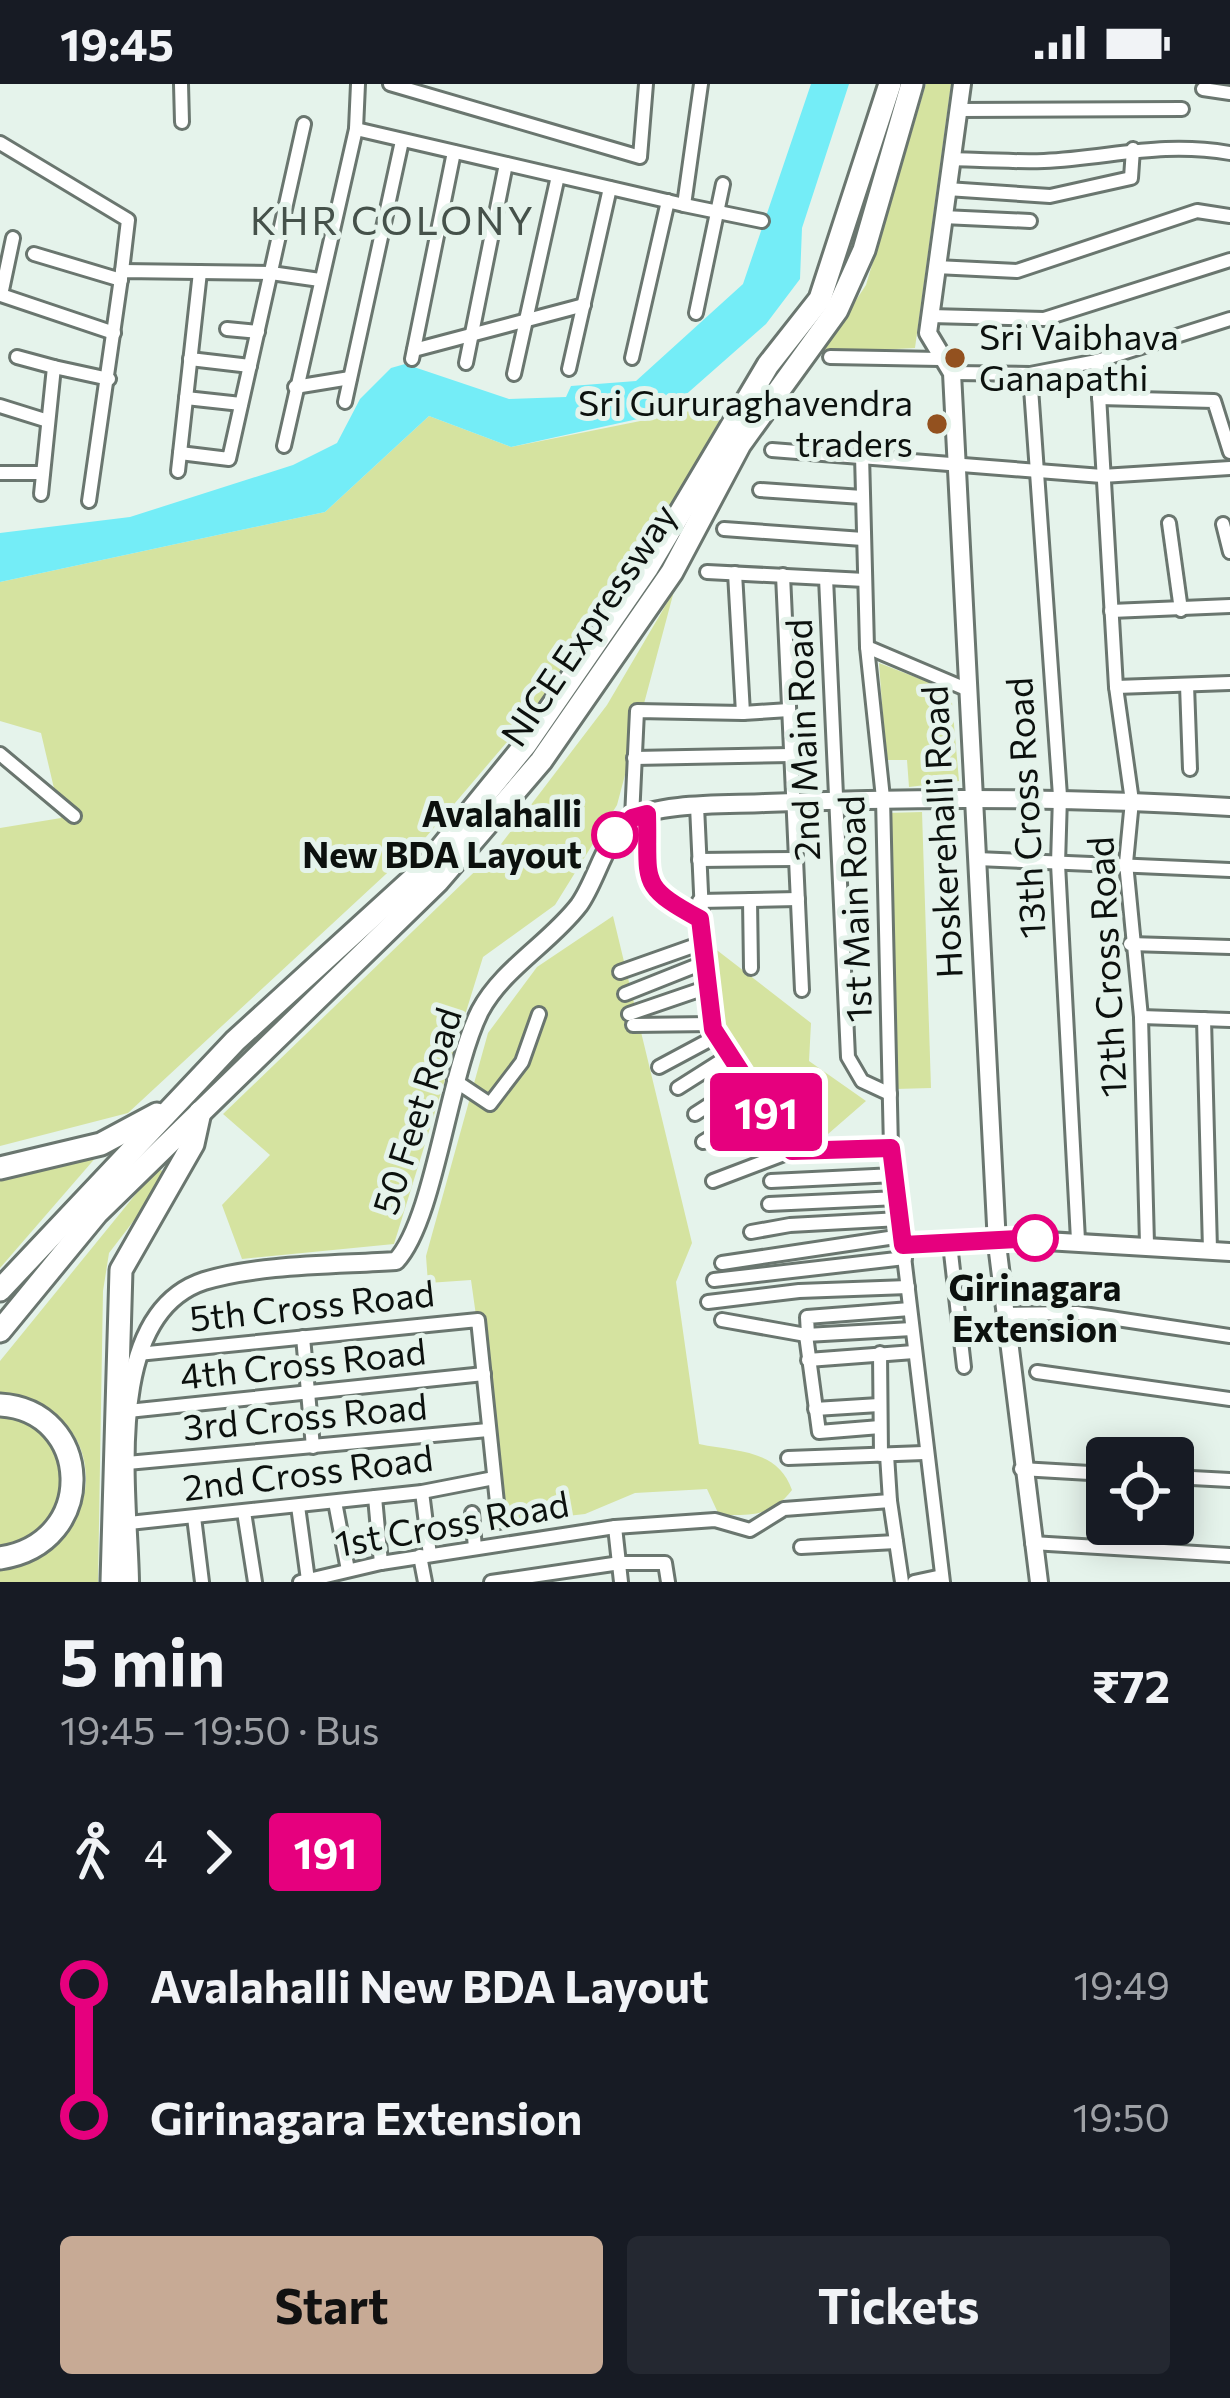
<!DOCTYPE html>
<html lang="en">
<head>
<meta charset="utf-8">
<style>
  body { margin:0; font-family:Commissioner,sans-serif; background:#242831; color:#f1f3f6; height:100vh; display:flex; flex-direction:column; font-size:45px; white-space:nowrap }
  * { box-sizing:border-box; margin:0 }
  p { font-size:39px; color:#9ea1a6 }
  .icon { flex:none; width:66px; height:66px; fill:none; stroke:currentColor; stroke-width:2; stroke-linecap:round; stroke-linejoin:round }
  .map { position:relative; height:1498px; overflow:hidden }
  .drawer { display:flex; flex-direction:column; background:#171b24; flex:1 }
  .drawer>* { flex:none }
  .badge { padding:0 24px; border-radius:9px; font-size:42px; line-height:78px }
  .buttons { position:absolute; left:1086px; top:1353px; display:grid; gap:24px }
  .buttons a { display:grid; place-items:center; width:108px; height:108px; border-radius:12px; background:#171b24; box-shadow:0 6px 30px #0003; font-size:60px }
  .map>.badge { position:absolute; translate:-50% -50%; box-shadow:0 0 0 6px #fff }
  .legs { display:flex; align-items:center; gap:18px; height:132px; padding:0 60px; font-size:39px }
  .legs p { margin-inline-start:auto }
  .overview { display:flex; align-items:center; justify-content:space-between; height:204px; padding:0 60px }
  h1 { font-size:66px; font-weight:700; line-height:90px }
  .action { display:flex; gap:24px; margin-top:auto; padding:24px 60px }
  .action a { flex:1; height:138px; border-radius:12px; background:#c7aa95; color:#111; font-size:48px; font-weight:700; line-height:138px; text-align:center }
  .action a+a { background:#242831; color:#f1f3f6 }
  ul { padding:0 60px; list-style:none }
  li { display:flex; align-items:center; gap:42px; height:132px; font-size:45px }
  li i { display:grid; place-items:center; width:18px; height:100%; margin:0 15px; background:currentColor }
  li i::after { content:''; width:30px; height:30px; margin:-15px; border:9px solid; border-radius:50%; background:#171b24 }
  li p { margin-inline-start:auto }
  li:first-child i { background:linear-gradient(#0000 50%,currentColor 0) }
  li:last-child i { background:linear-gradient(currentColor 50%,#0000 0) }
  .status { display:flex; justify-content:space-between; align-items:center; height:84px; padding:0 60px; background:#171b24; direction:ltr }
  .status svg { height:33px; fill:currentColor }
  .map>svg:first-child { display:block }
  .green { fill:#d5e3a0 }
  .water { fill:#74edf7 }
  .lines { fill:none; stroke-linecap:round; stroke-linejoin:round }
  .street-casing { stroke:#6a766f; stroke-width:18 }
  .secondary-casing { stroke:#6a766f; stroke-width:22 }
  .highway-casing { stroke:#6a766f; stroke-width:27 }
  .street { stroke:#fff; stroke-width:12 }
  .secondary { stroke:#fff; stroke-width:16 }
  .highway { stroke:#fff; stroke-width:21 }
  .line-1-casing { stroke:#fff; stroke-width:27 }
  .line-1 { stroke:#e6007e; stroke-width:18 }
  .poi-dot { fill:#93511f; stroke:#e5f3eb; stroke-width:4.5 }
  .stop-1-dot { fill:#fff; stroke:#e6007e; stroke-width:6 }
  .labels { text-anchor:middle; stroke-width:10; stroke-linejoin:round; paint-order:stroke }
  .poi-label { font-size:36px; fill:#0c110e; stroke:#e5f3eb; text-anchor:start }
  .street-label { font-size:36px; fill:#0c110e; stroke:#e5f3eb }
  .stop-label { font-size:36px; font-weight:bold; fill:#0c110e; stroke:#e5f3eb; text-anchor:end }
  .neighbourhood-label { font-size:39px; letter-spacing:3px; fill:#45514a; stroke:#e5f3eb }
</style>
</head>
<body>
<div class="status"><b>19:45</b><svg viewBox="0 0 49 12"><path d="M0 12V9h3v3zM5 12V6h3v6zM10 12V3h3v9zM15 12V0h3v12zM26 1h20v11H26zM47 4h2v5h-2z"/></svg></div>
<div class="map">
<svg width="1230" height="1498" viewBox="0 0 1230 1498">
  <rect width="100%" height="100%" fill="#e5f3eb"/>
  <g class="green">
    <polygon points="926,0 951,0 915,264 821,269 866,201"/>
    <polygon points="700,325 721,334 638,478 536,624 426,753 128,1029 0,1062 0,744 61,734 41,649 0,637 0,498 325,428 429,332 511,363"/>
    <polygon points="674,507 617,721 555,821 483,873 394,1160 242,1175 222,1121 270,1071 223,1030 495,768 607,621"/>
    <polygon points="879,579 951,607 959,697 909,703 907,676 886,676"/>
    <polygon points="922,728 931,1004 895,1005 887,729"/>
    <path d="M 613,832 L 692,1159 L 676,1198 L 699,1360 C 737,1368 778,1365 792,1406 C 771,1433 752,1431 719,1431 L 707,1405 L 635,1409 L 585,1430 L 505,1439 L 471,1196 L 428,1199 L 426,1172 L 488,949 L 537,883 Z"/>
    <polygon points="709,860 811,939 809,977 866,1017 820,1057 822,1065 794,1065 714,940"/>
    <polygon points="104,1064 0,1184 0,1090"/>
    <path d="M 157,1084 L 166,1089 L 165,1096 L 109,1169 L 103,1207 L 98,1498 L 0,1498 L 0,1486 C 111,1469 118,1320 0,1311 L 0,1277 Z"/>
    <path d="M 0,1331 C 60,1338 84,1413 36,1453 C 27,1461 11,1463 0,1466 Z"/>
  </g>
  <polygon class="water" points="811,0 849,0 802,144 800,195 766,240 665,329 511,363 429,332 325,428 0,498 0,449 130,433 293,381 337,359 360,315 391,284 405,280 509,315 566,313 571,302 636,297 743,200"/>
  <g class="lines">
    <defs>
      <g id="street">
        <polyline points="181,0 182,38"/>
        <polyline points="390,0 640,73 646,0"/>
        <polyline points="1203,5 1230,9"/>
        <polyline points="958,26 1182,25"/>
        <polyline points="356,45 684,121 701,0"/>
        <polyline points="0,59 128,136 122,187"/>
        <path d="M 951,75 C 982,76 1014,78 1044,77 C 1111,74 1159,57 1230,69"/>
        <polyline points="947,105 1050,112 1131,94 1133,65"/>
        <polyline points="684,121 762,137"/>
        <polyline points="943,133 1030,137"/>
        <polyline points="13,154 1,211 114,249"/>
        <polyline points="34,170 121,196"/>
        <polyline points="936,183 1017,187 1197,127 1230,132"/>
        <polyline points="696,229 723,100"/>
        <polyline points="930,232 1044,235 1230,176"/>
        <polyline points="227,245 258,248"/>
        <polyline points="414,266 584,221"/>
        <polyline points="17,273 54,283 41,410"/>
        <polyline points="830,273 940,275"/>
        <polyline points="632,274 668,117"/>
        <polyline points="190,275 250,282"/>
        <polyline points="412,275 454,68"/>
        <polyline points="1097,277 1116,603 1132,717 1126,779 1141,933 1147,1160"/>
        <polyline points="466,279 506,80"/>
        <polyline points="54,283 109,295"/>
        <polyline points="569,285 610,104"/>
        <polyline points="952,289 1030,290 1097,277 1230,235"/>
        <polyline points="514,290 558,92"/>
        <polyline points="1030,290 1060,712 1058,780 1078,1156"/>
        <polyline points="295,303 350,294"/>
        <polyline points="186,314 241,320"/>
        <polyline points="1099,314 1214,317 1230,368"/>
        <polyline points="345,318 402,57"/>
        <polyline points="0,322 48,337"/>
        <polyline points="284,362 356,45 358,0"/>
        <polyline points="772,366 1102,392 1230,384"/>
        <polyline points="180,369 229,375 304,40"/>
        <polyline points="862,371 867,563 883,714 891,1064 943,1498"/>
        <polyline points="178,387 200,188"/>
        <polyline points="0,389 43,389"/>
        <polyline points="760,406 862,413"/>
        <polyline points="89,417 122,187 271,189 320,196"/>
        <polyline points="1169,439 1181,526"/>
        <polyline points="1223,440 1230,468"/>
        <polyline points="724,445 863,455"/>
        <polyline points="707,488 865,496"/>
        <polyline points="783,491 802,906"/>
        <polyline points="826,494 848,973 862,997 890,1010"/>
        <polyline points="1111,527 1230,522"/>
        <polyline points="867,563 966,605"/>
        <polyline points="1187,601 1190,685"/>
        <polyline points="1116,603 1230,599"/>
        <polyline points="743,629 789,626"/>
        <polyline points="0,670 74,732"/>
        <polyline points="634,674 791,671"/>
        <polyline points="697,722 706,916 713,945 792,1067 891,1064"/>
        <path d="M 647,730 C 649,798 636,801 700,835"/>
        <polyline points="632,734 637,627 743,629 735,489"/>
        <polyline points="977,775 1230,786"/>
        <polyline points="699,776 795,775"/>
        <polyline points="750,816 751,884"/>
        <polyline points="699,817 798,815"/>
        <polyline points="1130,860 1230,863"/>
        <polyline points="620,888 702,859"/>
        <polyline points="625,910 703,879"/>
        <polyline points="629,930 705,904"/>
        <polyline points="1141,933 1230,936"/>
        <polyline points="1204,935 1210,1166"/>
        <polyline points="633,941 712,940"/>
        <polyline points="659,983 717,952"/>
        <polyline points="454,996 490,1020 522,978 539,930"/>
        <polyline points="678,1004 730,971"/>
        <polyline points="695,1030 746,997"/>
        <polyline points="703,1058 763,1022"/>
        <polyline points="713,1097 792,1067"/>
        <polyline points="771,1097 895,1091"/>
        <polyline points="769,1120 898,1114"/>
        <polyline points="751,1148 790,1141 900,1135"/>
        <polyline points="950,1160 964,1283"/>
        <polyline points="903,1161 997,1160"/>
        <polyline points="722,1179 902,1152"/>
        <polyline points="714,1196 905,1174"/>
        <polyline points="708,1218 799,1207 908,1203"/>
        <polyline points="1006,1230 1077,1229 1230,1252"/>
        <polyline points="722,1236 806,1251 912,1245"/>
        <polyline points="806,1251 819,1348 880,1343"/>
        <polyline points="808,1251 807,1233 910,1225"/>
        <polyline points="303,1253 313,1363"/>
        <polyline points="880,1269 881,1371"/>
        <polyline points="138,1270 478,1236 499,1438"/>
        <polyline points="808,1276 914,1268"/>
        <polyline points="1037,1288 1230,1315"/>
        <polyline points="815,1325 879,1321"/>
        <polyline points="128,1327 484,1290"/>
        <polyline points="788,1374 924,1369"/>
        <polyline points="127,1379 488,1346"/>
        <polyline points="1021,1385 1107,1390"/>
        <polyline points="1173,1393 1230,1396"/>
        <polyline points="422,1408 430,1471"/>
        <polyline points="375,1413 381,1479"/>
        <polyline points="890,1417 902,1498"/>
        <polyline points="335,1418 348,1486"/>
        <polyline points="298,1422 308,1496"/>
        <polyline points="244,1428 255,1498"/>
        <polyline points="472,1429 475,1464"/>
        <polyline points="194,1433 202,1498"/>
        <polyline points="129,1439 422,1408 494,1394"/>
        <polyline points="615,1443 621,1498"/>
        <polyline points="1032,1459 1230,1471"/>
        <polyline points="801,1463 896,1458"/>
        <polyline points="420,1472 425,1498"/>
        <polyline points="300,1498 381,1479 615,1443 715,1436 750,1446 784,1425 890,1417 887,1371"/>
        <polyline points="491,1498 620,1479 665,1479 668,1498"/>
        <polyline points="914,1498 942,1492"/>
      </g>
      <g id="secondary">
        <polyline points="962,0 928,249 952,289 997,1160 1039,1498"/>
        <polyline points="997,1154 1230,1168"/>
        <path d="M 130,1498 C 129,1415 100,1231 204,1197 C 259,1180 338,1181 396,1177 C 435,1135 448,991 480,927 C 503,884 550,859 579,821 C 597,796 605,753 630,736 C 657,718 731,721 765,719 C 921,713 1074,713 1230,723"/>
      </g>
      <g id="highway">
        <polyline points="0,1084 101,1060 157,1030"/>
        <polyline points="0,1206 235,957 425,784 526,660 648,483 768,281 820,215 890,0"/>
        <polyline points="0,1247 97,1129 438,797 541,677 672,488 740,360 837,226 864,166 912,0"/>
        <path d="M 0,1321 C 92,1326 100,1459 0,1474"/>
        <polyline points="112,1498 121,1186 193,1060 200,1028"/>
      </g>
    </defs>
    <use href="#street" class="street-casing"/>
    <use href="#secondary" class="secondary-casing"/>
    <use href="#highway" class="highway-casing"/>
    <use href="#street" class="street"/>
    <use href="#secondary" class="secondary"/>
    <use href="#highway" class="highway"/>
  </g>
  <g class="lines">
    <defs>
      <path id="line-1" d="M 615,751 L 632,734 L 647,730 C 649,798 637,801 700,835 L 713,945 L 792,1067 L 891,1064 L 903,1161 L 1035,1154"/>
    </defs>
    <use href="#line-1" class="line-1-casing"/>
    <use href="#line-1" class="line-1"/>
  </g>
  <g class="poi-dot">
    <circle cx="955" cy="274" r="12"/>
    <circle cx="937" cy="340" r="12"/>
  </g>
  <g class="stop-1-dot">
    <circle cx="615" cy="751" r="21"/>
    <circle cx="1035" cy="1154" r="21"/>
  </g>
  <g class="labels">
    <g class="poi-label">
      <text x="979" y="266">Sri Vaibhava<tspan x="979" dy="41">Ganapathi</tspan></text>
      <text x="913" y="332" text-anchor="end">Sri Gururaghavendra<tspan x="913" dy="41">traders</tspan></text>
    </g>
    <g class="street-label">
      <text transform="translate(589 541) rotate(-56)" y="13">NICE Expressway</text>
      <text transform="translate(803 656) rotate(-92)" y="13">2nd Main Road</text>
      <text transform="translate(1026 724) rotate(-93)" y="13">13th Cross Road</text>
      <text transform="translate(942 748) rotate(-93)" y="13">Hoskerehalli Road</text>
      <text transform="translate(855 825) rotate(-92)" y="13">1st Main Road</text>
      <text transform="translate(1107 883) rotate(-93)" y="13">12th Cross Road</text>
      <text transform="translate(417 1027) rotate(-72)" y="13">50 Feet Road</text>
      <text transform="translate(312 1222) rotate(-6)" y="13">5th Cross Road</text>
      <text transform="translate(303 1280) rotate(-6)" y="13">4th Cross Road</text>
      <text transform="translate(305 1333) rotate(-5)" y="13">3rd Cross Road</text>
      <text transform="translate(308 1389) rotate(-7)" y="13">2nd Cross Road</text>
      <text transform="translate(452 1440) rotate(-10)" y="13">1st Cross Road</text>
    </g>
    <g class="stop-label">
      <text x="582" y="743">Avalahalli<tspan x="582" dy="41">New BDA Layout</tspan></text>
      <text x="1035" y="1217" text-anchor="middle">Girinagara<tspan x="1035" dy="41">Extension</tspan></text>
    </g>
    <g class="neighbourhood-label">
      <text x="393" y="151">KHR COLONY</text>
    </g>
  </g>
</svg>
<div class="buttons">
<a><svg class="icon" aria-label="locate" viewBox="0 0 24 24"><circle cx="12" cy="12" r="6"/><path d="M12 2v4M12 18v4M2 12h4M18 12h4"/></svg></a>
</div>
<b class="badge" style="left:766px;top:1028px;background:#e6007e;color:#fff">191</b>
</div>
<section class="drawer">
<div class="overview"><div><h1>5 min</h1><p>19:45 – 19:50 · Bus</p></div><b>₹72</b></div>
<div class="legs"><svg class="icon" aria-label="walk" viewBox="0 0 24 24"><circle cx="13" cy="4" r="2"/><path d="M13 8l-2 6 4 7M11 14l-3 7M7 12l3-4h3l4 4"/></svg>4<svg class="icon" aria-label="forward" viewBox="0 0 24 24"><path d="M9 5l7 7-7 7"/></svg><b class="badge" style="background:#e6007e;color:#fff">191</b></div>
<ul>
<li><i style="color:#e6007e"></i><b>Avalahalli New BDA Layout</b><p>19:49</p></li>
<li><i style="color:#e6007e"></i><b>Girinagara Extension</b><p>19:50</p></li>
</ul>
<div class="action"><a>Start</a><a>Tickets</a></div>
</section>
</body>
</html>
